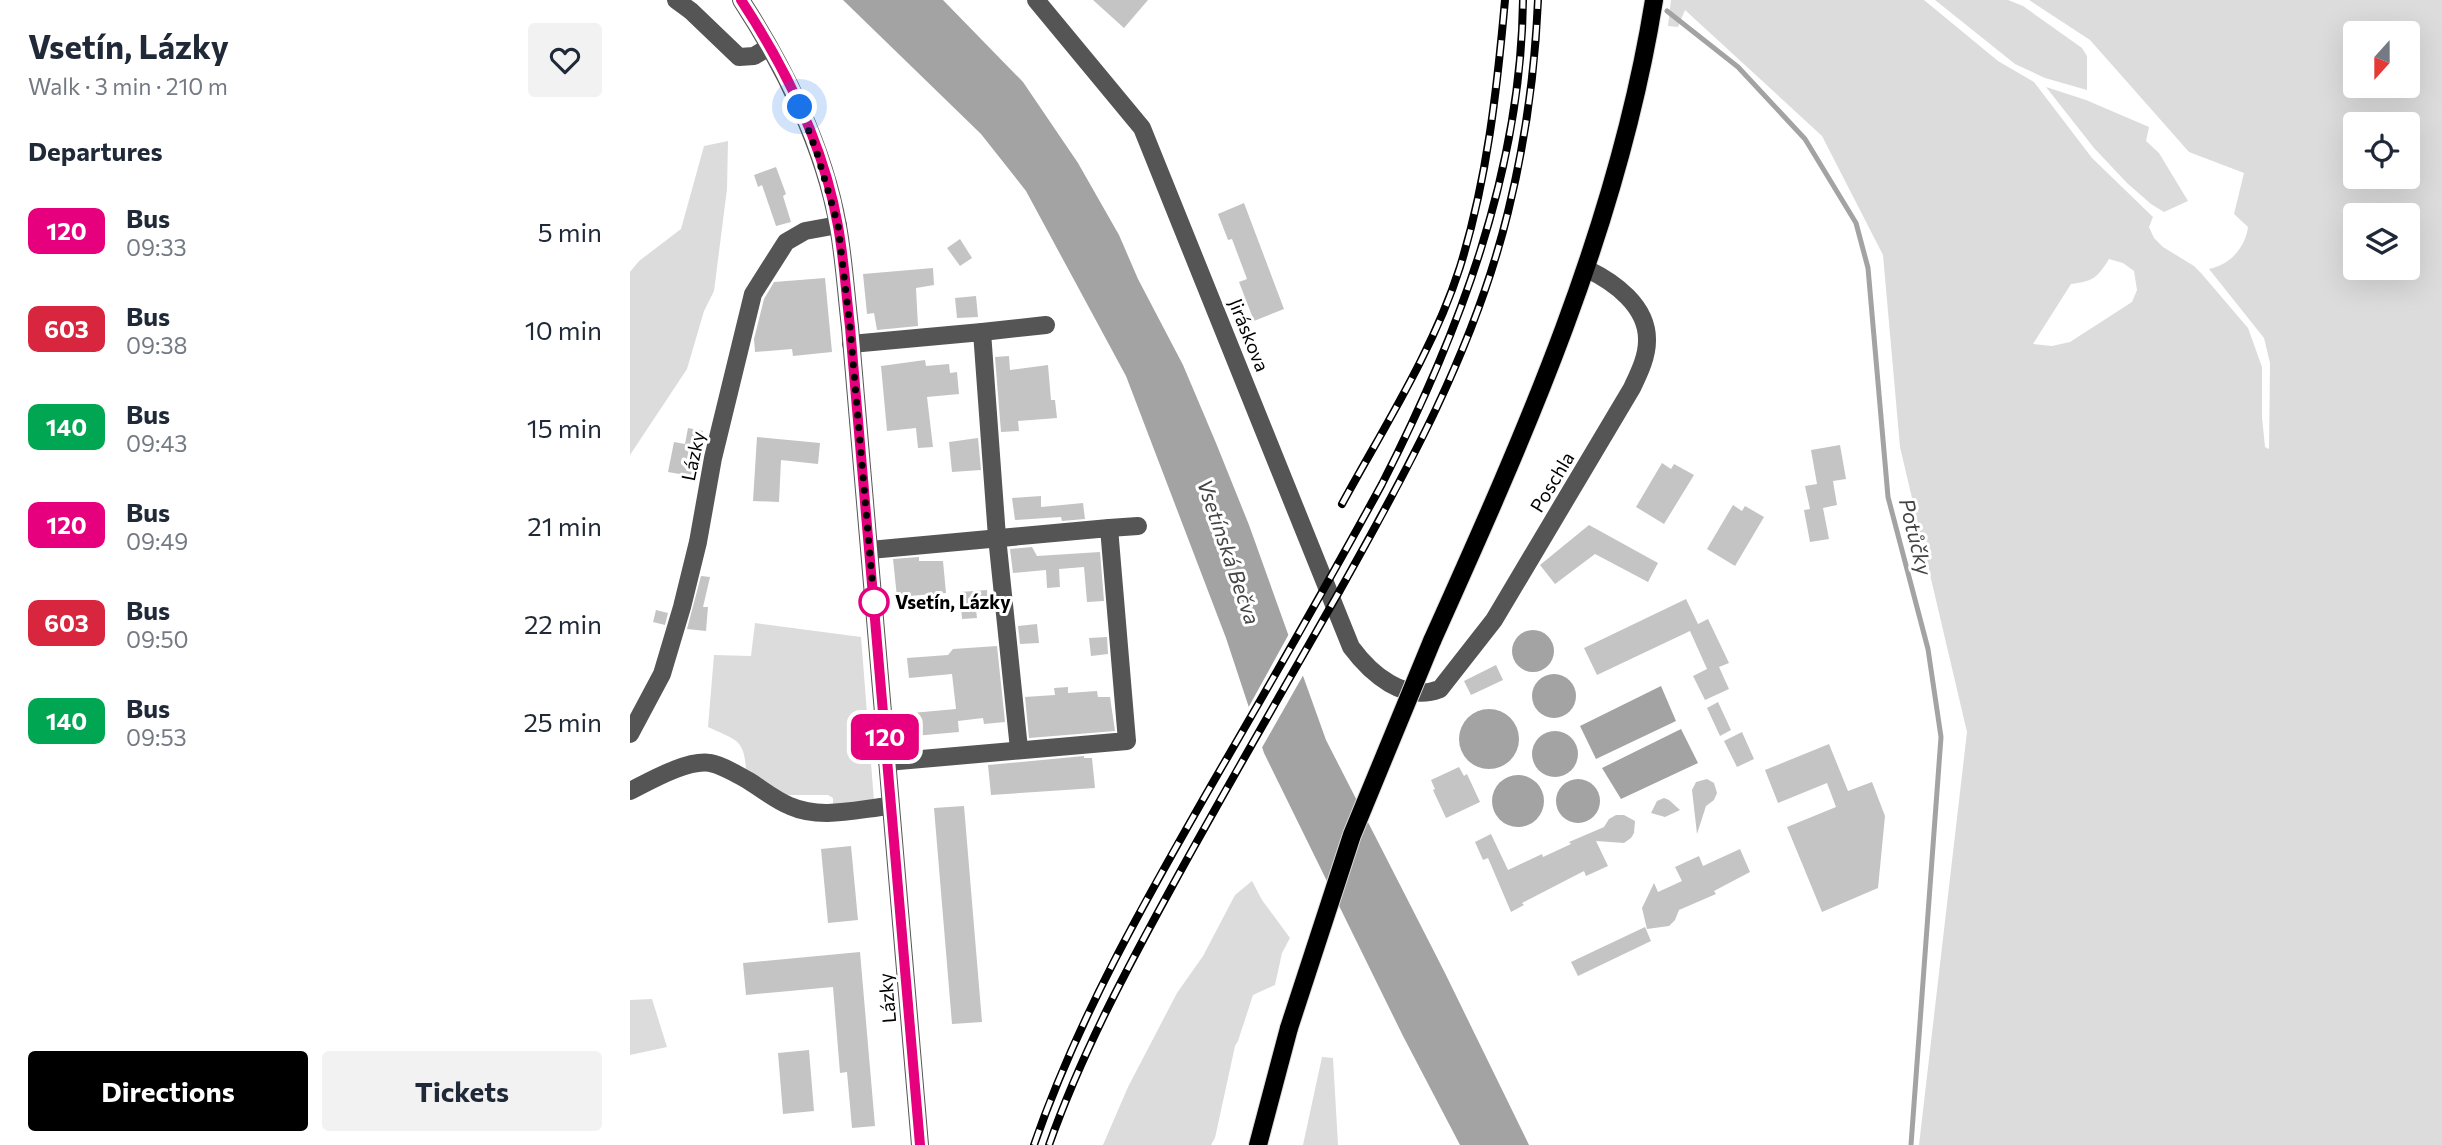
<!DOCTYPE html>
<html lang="en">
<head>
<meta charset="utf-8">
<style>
  body { margin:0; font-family:Commissioner,sans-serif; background:#f2f2f3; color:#1f2937; height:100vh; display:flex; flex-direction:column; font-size:26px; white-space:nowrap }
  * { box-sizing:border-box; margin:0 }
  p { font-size:23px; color:#747a83 }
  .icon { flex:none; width:38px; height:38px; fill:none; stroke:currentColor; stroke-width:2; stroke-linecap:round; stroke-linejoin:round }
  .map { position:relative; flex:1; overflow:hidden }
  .panel { display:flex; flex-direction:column; background:#fff; width:630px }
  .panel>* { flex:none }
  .badge { padding:0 14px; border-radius:10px; font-size:24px; line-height:46px }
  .needle { width:46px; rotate:201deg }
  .controls { position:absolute; left:1713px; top:21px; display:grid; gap:14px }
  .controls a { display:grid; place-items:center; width:77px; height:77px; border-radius:7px; background:#fff; box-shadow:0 7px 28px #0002; font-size:35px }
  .you { position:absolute; width:35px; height:35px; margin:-18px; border:5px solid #fff; border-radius:50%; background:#1a73e8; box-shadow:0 0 0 10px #1a73e833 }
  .map>.badge { position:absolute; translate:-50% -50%; box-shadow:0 0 0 4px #fff }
  h2 { padding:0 28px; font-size:26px; line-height:63px }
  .round { display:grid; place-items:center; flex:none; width:74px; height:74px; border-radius:7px; background:#f2f2f3 }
  .headline { display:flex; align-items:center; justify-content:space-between; height:119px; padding:0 28px }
  h1 { font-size:33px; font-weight:700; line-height:52px }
  .button { display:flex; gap:14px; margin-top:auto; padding:14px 28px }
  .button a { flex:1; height:80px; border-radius:7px; background:#000; color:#fff; font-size:28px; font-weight:700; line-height:80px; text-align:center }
  .button a+a { background:#f2f2f3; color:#1f2937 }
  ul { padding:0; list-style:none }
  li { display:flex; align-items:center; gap:21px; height:98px; padding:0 28px }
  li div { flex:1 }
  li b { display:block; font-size:26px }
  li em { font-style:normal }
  li .badge { min-width:77px; font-weight:700; text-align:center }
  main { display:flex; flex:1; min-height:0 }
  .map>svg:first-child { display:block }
  .green { fill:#dcdcdc; fill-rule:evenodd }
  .water { fill:#a3a3a3 }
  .pier { fill:#fff }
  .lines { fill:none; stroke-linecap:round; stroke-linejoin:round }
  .stream { stroke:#a3a3a3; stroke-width:5 }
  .building { fill:#c4c4c4 }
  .major-casing { stroke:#dbdbdb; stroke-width:20 }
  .minor { stroke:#555; stroke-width:18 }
  .major { stroke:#000; stroke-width:18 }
  .rail-casing { stroke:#000; stroke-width:8 }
  .rail { stroke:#fff; stroke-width:5; stroke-dasharray:16; stroke-linecap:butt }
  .major-bridge-casing { stroke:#dbdbdb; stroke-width:20; stroke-linecap:butt }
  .major-bridge { stroke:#000; stroke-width:18 }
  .line-casing { stroke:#fff; stroke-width:16 }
  .line { stroke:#e6007e; stroke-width:10 }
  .walk { stroke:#000; stroke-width:7; stroke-dasharray:0 12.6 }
  .stop-dot { fill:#fff; stroke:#e6007e; stroke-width:3.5 }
  .labels { text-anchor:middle; stroke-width:6; stroke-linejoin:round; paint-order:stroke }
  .street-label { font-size:19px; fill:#000; stroke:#fff }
  .stop-label { font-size:19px; font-weight:bold; fill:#000; stroke:#fff; text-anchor:start }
  .water-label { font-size:21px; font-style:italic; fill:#444; stroke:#fff }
</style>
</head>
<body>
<main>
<section class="panel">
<div class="headline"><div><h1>Vsetín, Lázky</h1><p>Walk · 3 min · 210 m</p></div><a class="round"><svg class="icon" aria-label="heart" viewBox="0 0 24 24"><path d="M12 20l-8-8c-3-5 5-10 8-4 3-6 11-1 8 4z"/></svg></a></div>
<h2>Departures</h2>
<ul>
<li><span class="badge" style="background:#e6007e;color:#fff">120</span><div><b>Bus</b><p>09:33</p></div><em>5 min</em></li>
<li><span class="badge" style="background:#d7263d;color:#fff">603</span><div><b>Bus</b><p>09:38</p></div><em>10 min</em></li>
<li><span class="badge" style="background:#00a651;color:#fff">140</span><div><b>Bus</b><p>09:43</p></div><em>15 min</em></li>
<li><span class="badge" style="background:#e6007e;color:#fff">120</span><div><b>Bus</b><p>09:49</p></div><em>21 min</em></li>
<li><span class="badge" style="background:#d7263d;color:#fff">603</span><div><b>Bus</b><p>09:50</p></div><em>22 min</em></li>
<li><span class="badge" style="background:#00a651;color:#fff">140</span><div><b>Bus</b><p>09:53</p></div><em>25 min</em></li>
</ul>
<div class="button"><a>Directions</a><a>Tickets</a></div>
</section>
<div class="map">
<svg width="1812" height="1145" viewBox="0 0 1812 1145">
  <rect width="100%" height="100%" fill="#fff"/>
  <g class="green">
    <path d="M 1041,0 L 1294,0 L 1368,61 L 1404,82 L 1462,158 L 1523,217 L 1519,227 L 1524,238 L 1533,247 L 1564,266 L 1571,273 L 1618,328 L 1632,367 L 1632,417 L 1635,447 L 1639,449 L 1640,363 L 1634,338 L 1579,269 C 1600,265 1615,248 1618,227 L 1604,214 L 1614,173 L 1559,152 L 1460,40 L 1399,0 L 1812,0 L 1812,1145 L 1289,1145 L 1337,732 L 1270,447 L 1253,255 L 1192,136 L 1055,10 L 1048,27 L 1038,26 ZM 1726,33 L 1778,33 L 1778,86 L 1726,86 ZM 1726,124 L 1778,124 L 1778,177 L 1726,177 ZM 1726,215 L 1778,215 L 1778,268 L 1726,268 ZM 1479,259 L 1493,263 L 1504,271 L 1507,290 L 1502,302 L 1440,342 L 1422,346 L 1403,344 L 1441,284 C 1464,281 1467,278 1479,259 Z"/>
    <polygon points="1305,0 1378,0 1393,6 1452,48 1457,56 1457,90 1415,78 1385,64"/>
    <polygon points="1416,87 1456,100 1519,127 1516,141 1529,153 1558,201 1534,212 1521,204 1497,183 1464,148"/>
    <polygon points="98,141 97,189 84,291 74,311 57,369 0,455 0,272 9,261 51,229 74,146"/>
    <path d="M 125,623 L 231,637 L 244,801 L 203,807 L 203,798 L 198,795 L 154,795 L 116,772 C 115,738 105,740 78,727 L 84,655 L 121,656 Z"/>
    <polygon points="622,881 632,900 660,938 652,953 645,985 623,995 608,1041 605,1046 585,1138 581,1145 473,1145 498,1087 547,993 573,956 605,895"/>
    <polygon points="22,999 37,1047 0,1055 0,1000"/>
    <polygon points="692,1057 703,1058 708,1145 673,1145"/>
  </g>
  <g class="water">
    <polygon points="213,0 313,0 393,82 448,163 489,235 508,279 553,365 586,443 619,525 696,740 815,973 899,1145 830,1145 773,1036 634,753 596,638 496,376 396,191 351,134"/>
    <circle cx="903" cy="651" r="21"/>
    <circle cx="924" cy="696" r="22"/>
    <polygon points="1031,686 1046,721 966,759 950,726"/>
    <circle cx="859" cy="739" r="30"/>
    <polygon points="1051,729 1068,763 991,799 972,768"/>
    <circle cx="925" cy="754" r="23"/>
    <circle cx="888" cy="801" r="26"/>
    <circle cx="948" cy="801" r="22"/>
  </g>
  <polygon class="pier" points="660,632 675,672 630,751 617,710"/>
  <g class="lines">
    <polyline class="stream" points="1037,11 1108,67 1175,139 1226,223 1238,268 1258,497 1298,649 1311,737 1281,1145"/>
  </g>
  <g class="building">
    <polygon points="463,0 518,0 494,28"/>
    <polygon points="146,167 156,194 153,196 161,222 146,226 132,185 128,187 124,175"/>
    <polygon points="614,203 654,309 624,321 609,282 617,279 602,239 598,240 588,214"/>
    <polygon points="330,239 342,258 330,266 317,248"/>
    <polygon points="303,268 304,285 286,288 288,326 247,330 244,313 237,314 233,274"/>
    <polygon points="195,278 202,352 163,356 162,349 125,352 124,339 134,299 144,282"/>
    <polygon points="346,296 348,317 327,318 325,298"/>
    <polygon points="379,356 380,370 418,365 421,400 425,400 427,418 388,421 389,431 371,432 365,357"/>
    <polygon points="295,360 296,366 319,364 320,373 327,372 329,394 297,397 303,447 288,448 286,428 257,431 251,366"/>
    <polygon points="58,428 73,431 69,449 66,448 61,476 38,472 44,442 55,444"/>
    <polygon points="127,437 190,443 188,464 151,460 149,502 123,501"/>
    <polygon points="348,438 351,470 322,472 319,442"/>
    <polygon points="1210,445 1216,479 1203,481 1207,505 1193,508 1199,539 1180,542 1174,510 1180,509 1175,486 1187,484 1181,450"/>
    <polygon points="1032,463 1041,469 1044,464 1064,475 1034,524 1006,507"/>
    <polygon points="411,496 411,507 453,503 455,519 432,521 431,517 385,520 382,498"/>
    <polygon points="1103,505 1112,511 1115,506 1134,517 1105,566 1077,549"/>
    <polygon points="959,525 1028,563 1018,582 965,554 925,584 910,565"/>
    <polygon points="402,547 407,556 470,552 474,601 457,602 454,567 429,569 430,587 417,588 416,570 383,573 380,549"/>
    <polygon points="289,557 289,561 313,561 316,593 267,597 263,559"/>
    <polygon points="71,576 80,577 73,607 78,607 76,631 57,629"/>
    <polygon points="357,590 358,608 346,609 347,618 332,619 330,592"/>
    <polygon points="1056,599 1068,624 1078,619 1099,663 1089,667 1099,689 1075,700 1063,676 1077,669 1060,631 967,675 954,648"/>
    <polygon points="26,610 38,613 35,625 23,622"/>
    <polygon points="407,624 409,643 390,644 388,626"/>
    <polygon points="477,637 478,654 461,656 459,638"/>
    <polygon points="367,646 375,722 354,724 353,718 328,721 329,732 284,736 282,713 326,709 322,674 279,678 277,658 318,655 323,649"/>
    <polygon points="866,665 873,680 841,695 834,681"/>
    <polygon points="438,687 438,693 467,691 468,697 480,697 485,731 399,738 395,697 425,695 424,688"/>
    <polygon points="1088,702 1101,730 1090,736 1077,708"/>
    <polygon points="1112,732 1124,759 1107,767 1094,741"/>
    <polygon points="1199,744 1218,791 1242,782 1255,816 1248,888 1192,912 1157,827 1206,807 1197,783 1148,803 1135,770"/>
    <polygon points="454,756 454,758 462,758 465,788 361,795 358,765"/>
    <polygon points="829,767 834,776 837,774 850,802 816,818 803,790 805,789 801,780"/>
    <polygon points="1077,779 1084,783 1087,793 1084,800 1076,806 1067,834 1062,790 1066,782"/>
    <polygon points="1034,798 1039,800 1050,810 1035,817 1021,813 1027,801"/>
    <polygon points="334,806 352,1022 322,1024 304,808"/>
    <polygon points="986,815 994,815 1005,821 1004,833 1001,838 994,843 966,841 978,866 956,876 954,871 892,903 894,905 881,912 858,858 853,860 845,842 861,834 878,870 912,854 913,857 941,844 939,842 974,827 979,819"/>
    <polygon points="221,846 228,920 198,923 191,849"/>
    <polygon points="1110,849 1120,872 1084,891 1086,894 1049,910 1045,920 1039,926 1017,929 1012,908 1024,883 1028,892 1052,881 1045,867 1069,856 1073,866"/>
    <polygon points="1015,927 1021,941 948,976 941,962"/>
    <polygon points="230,952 245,1126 222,1128 217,1072 210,1073 203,987 116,995 113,963"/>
    <polygon points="179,1050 184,1111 153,1114 148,1053"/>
  </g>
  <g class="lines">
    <defs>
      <g id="major">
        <path d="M 802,641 C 895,434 988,226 1024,0"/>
        <polyline points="628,1145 659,1028"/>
      </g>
    </defs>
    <use href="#major" class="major-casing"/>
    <g class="minor">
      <polyline points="46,0 61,11 109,57 124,56 139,47"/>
      <path d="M 111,0 C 154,66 194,147 208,226 C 214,259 216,293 220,327 L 290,1145"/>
      <path d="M 406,0 L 512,128 L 721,647 C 741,674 774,703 810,689 L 864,620 L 1002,388 C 1009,373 1017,357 1017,341 C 1018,306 984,282 957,269"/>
      <polyline points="352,332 416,325"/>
      <polyline points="221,344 352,332 367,537 389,749"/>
      <polyline points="479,528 508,526"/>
      <polyline points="240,550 479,528 497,741 257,762"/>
      <polyline points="0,734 32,674 52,607 68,542 83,458 123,294 156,242 175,231 208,225"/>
      <path d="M 0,791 C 20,781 58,759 80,763 C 93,765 108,775 119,781 C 132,789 145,800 160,806 C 191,820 228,809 260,806"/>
    </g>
    <use href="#major" class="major"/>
    <defs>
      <g id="rail">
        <path d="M 712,504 C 754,427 803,351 830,267 C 857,180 867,90 875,0"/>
        <path d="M 404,1145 C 448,1018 515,901 582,784 C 640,684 697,585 752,484 C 829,333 891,172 893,0"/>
        <path d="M 419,1145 C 453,1049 501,961 550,872 C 602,778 656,685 709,592 C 777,471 845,348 878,212 C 895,143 905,72 908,0"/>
      </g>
    </defs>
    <use href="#rail" class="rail-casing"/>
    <use href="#rail" class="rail"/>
    <defs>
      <polyline id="major-bridge" points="659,1028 722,835 802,641"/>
    </defs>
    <use href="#major-bridge" class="major-bridge-casing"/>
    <use href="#major-bridge" class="major-bridge"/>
  </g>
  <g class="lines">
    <defs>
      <path id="line" d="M 111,0 C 155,67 194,146 208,226 C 214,259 216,293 220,327 L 290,1145"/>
    </defs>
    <use href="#line" class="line-casing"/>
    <use href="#line" class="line"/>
    <polyline class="walk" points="170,107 187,153 208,225 220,327 244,602"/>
  </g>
  <circle class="stop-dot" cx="244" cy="602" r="14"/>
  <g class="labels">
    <g class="street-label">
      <text transform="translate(619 335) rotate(68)" y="7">Jiráskova</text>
      <text transform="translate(63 456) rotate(-78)" y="7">Lázky</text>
      <text transform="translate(922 482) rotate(-59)" y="7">Poschla</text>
      <text transform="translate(257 998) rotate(-95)" y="7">Lázky</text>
    </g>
    <g class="stop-label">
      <text x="265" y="609">Vsetín, Lázky</text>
    </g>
    <g class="water-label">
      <text transform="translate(1285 537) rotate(76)" y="7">Potůčky</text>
      <text transform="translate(598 552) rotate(71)" y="7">Vsetínská Bečva</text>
    </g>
  </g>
</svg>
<div class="controls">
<a><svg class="needle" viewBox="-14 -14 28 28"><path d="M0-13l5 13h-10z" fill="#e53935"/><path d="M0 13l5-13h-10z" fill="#747a83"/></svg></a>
<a><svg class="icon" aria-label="locate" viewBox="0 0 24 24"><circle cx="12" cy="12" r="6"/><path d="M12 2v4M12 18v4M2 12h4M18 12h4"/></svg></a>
<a><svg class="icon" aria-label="layers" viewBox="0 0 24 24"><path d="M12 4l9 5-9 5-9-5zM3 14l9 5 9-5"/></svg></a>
</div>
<div class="you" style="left:170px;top:107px"></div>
<b class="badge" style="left:255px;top:737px;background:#e6007e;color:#fff">120</b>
</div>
</main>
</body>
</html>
